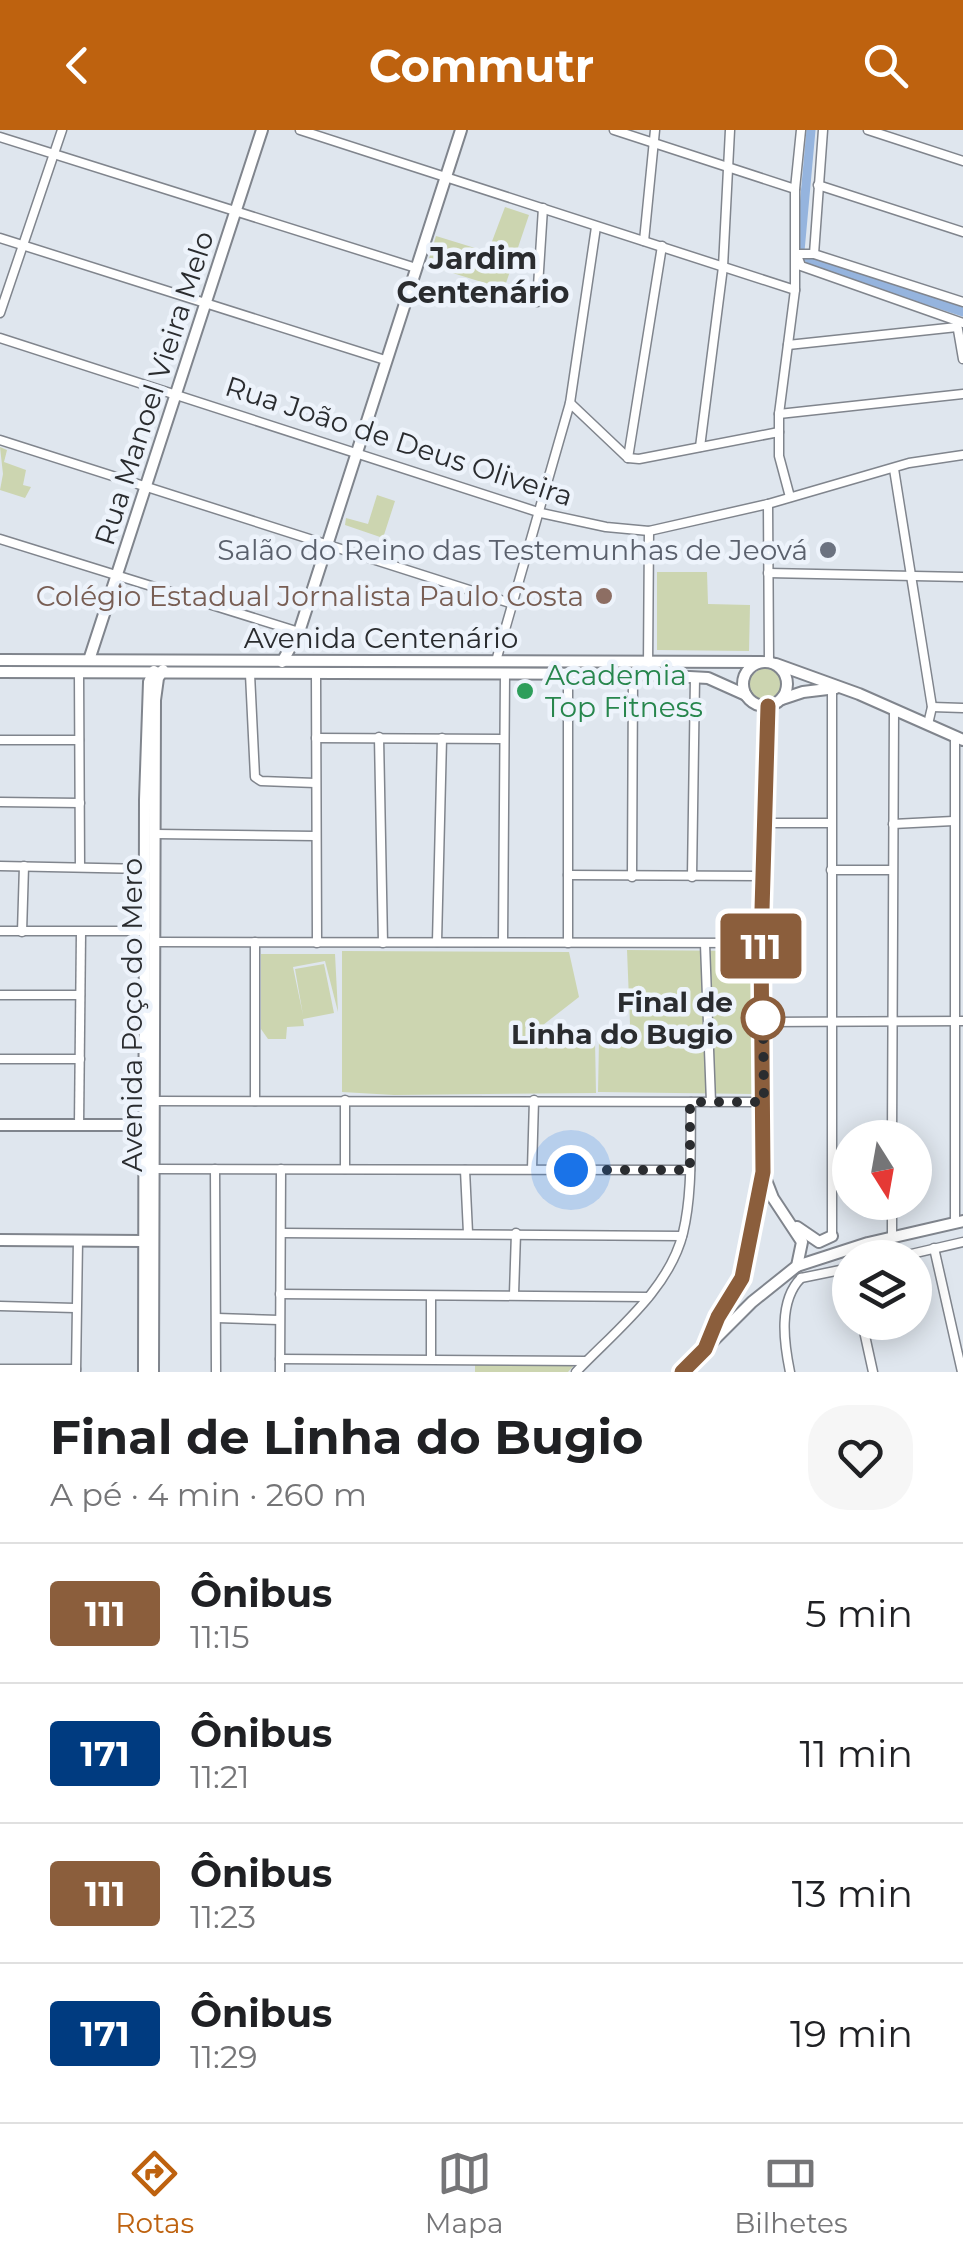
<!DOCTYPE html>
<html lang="pt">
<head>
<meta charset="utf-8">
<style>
  body { margin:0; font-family:Montserrat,sans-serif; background:#f6f6f6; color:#202124; height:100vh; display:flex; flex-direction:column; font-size:38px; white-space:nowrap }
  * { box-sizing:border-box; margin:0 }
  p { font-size:32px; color:#757577 }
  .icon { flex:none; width:55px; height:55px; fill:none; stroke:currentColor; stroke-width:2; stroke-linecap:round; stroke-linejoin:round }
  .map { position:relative; height:1242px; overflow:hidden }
  .details { display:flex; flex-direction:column; background:#fff; flex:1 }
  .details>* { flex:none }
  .badge { padding:0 20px; border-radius:8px; font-size:35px; line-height:65px }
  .needle { width:65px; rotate:169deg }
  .buttons { position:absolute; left:832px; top:990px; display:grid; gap:20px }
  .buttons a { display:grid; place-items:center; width:100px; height:100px; border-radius:50%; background:#fff; box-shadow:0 5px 25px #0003; font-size:50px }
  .you { position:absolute; width:50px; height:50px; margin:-25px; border:8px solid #fff; border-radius:50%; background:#1a73e8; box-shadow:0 0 0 15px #1a73e833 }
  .map>.badge { position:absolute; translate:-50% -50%; box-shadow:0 0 0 5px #fff }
  .round { display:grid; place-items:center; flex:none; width:105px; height:105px; border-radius:40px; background:#f6f6f6 }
  .head { display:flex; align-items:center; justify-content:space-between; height:170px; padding:0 50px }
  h1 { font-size:48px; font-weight:700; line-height:75px }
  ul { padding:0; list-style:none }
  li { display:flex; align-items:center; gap:30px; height:140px; padding:0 50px; border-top:2px solid #e0e0e0 }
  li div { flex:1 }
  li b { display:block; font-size:38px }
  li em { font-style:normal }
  li .badge { min-width:110px; font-weight:700; text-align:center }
  header { display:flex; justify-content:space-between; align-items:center; height:130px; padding:0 50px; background:#be620f; color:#fff; font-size:45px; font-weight:700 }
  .tabs { display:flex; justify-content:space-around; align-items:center; height:140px; border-top:2px solid #e0e0e0; background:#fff; font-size:28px; color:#757577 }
  .tabs a { display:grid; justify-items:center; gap:5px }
  .tabs .current { color:#be620f }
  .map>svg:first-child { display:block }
  .green { fill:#ccd5b0 }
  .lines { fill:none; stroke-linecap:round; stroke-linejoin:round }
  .canal { stroke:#95b4de; stroke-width:9 }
  .street-casing { stroke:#80858d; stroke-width:11 }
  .secondary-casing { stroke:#80858d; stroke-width:14 }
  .street { stroke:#fff; stroke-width:8 }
  .secondary { stroke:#fff; stroke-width:10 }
  .line-casing { stroke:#fff; stroke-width:22 }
  .line { stroke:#8b5e3c; stroke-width:15 }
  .walk { stroke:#2a2c2f; stroke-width:10; stroke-dasharray:0 18 }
  .worship-dot { fill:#6b7280; stroke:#edf3fb; stroke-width:4 }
  .education-dot { fill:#8d6e63; stroke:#edf3fb; stroke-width:4 }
  .leisure-dot { fill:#2e9e5b; stroke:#edf3fb; stroke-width:4 }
  .stop-dot { fill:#fff; stroke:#8b5e3c; stroke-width:5 }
  .labels { text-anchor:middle; stroke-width:9; stroke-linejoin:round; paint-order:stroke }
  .street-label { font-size:28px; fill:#2a2c2f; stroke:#edf3fb }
  .worship-label { font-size:28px; fill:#5b616d; stroke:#edf3fb; text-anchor:end }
  .education-label { font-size:28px; fill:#785e54; stroke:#edf3fb; text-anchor:end }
  .leisure-label { font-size:28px; fill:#27864d; stroke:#edf3fb; text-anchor:start }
  .stop-label { font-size:28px; font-weight:bold; fill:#2a2c2f; stroke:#edf3fb; text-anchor:end }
  .neighbourhood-label { font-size:30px; font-weight:bold; fill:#2a2c2f; stroke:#edf3fb }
</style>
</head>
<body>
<header><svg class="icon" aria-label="back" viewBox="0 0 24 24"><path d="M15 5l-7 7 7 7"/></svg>Commutr<svg class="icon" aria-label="search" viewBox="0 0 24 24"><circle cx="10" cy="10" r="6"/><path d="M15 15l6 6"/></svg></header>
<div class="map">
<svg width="963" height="1242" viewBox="0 0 963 1242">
  <rect width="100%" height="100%" fill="#dfe6ee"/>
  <g class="green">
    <polygon points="505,77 529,85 504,159 427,135 436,106 488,122"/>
    <polygon points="0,317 7,320 4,332 26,340 23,355 31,357 25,368 0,360 3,344"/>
    <polygon points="377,365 395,371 383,408 345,395 346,388 368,394"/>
    <polygon points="657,442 707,442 708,474 750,475 749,521 657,520"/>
    <polygon points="761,538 774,540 783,550 782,563 768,573 756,571 748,560 749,548"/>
    <polygon points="627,820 747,821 752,830 758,958 753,964 598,962 599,910 618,911 630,894"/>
    <polygon points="342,821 569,822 579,867 534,902 538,909 595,910 596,963 394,965 342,962"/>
    <polygon points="261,824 335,824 338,882 325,831 293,837 303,885 295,839 324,834 334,883 303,889 304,896 287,897 286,909 268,909 261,899"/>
    <polygon points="475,1233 576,1233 568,1242 475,1242"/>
  </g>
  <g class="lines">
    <polyline class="canal" points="811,0 800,121 814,133 963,182"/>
    <defs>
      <g id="street">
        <polyline points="300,0 795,160"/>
        <polyline points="614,0 795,59"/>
        <polyline points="868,0 963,31"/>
        <polyline points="0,7 416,138"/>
        <polyline points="818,55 963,102"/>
        <polyline points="0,108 385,230"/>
        <polyline points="644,111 655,0"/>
        <polyline points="796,124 814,124 963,172"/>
        <polyline points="814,124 823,0"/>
        <polyline points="798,128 801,136 963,193"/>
        <polyline points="537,172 543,78"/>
        <polyline points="0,183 62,0"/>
        <polyline points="957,194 963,229"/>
        <polyline points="0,208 541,383 606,397 649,401 768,374 909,333 963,325"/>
        <polyline points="788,215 957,197"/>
        <polyline points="570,273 628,328 639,329 779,302"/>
        <polyline points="779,284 963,264"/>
        <polyline points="0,310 513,474"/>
        <polyline points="700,317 723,137 730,0"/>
        <polyline points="628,328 662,116"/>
        <polyline points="894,339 932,577 928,594"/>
        <polyline points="790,367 779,326 779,284 795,160 795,59 801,0"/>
        <polyline points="768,374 769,532"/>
        <polyline points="0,409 299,502"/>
        <polyline points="768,443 963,447"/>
        <polyline points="496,531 570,273 596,97"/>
        <polyline points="648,536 649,401"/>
        <polyline points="79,543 80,737"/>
        <polyline points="250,544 255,647 261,651 315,653"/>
        <polyline points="316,544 317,813"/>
        <polyline points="932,577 963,578"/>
        <polyline points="379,607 383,813"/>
        <polyline points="316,608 503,609"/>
        <polyline points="0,610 79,610"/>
        <polyline points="0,672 80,673"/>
        <polyline points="764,693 831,693"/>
        <polyline points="893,694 953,691"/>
        <polyline points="156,704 315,706"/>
        <polyline points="0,736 147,739"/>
        <polyline points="831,740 892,740"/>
        <polyline points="568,745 762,746"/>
        <polyline points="632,747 633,544"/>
        <polyline points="692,747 695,547"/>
        <polyline points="0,801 146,801"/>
        <polyline points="22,802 24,736"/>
        <polyline points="503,811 505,544"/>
        <polyline points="157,812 761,813"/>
        <polyline points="437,812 442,608"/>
        <polyline points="568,813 568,545"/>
        <polyline points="705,814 711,972"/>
        <polyline points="0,865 80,865"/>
        <polyline points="763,892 963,891"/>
        <polyline points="0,929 80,929"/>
        <polyline points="345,970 345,1039"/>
        <polyline points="154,971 764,972"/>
        <polyline points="255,971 255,812"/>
        <polyline points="79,995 81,803"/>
        <polyline points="892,1008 894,580"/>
        <polyline points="153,1039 690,1040"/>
        <polyline points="215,1039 216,1242"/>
        <polyline points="532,1039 534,970"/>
        <polyline points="465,1040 468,1103"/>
        <polyline points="955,1093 955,606"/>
        <polyline points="282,1103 682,1106"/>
        <polyline points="832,1106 832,554"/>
        <polyline points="892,1108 892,1072"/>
        <polyline points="934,1118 962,1242"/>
        <polyline points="894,1128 963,1112"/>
        <polyline points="801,1148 850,1138"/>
        <polyline points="280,1164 648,1167"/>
        <polyline points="514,1164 516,1103"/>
        <polyline points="431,1166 431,1229"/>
        <polyline points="0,1176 75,1178"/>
        <polyline points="217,1188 279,1190"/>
        <polyline points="862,1192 873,1242"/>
        <polyline points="280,1229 585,1231"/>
        <polyline points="0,1239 76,1239"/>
        <polyline points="76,1242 78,1110"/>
        <polyline points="280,1242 281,1039"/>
        <path d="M 576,1242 C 614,1202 669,1160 683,1103 C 693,1061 690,1015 691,972"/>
        <path d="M 790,1242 C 784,1213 778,1171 801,1148"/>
      </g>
      <g id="secondary">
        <polyline points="0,530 761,532"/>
        <polyline points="89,530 262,0"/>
        <circle cx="765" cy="554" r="22"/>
        <polyline points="282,532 299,502 461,0"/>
        <polyline points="776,534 859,564 963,610"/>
        <polyline points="0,542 633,544 708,548 746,565"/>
        <polyline points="782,569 803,562 836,558"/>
        <polyline points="0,995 149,995"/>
        <polyline points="797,1097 819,1112 832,1106"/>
        <polyline points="0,1110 143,1111"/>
        <polyline points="797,1136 868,1113 963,1091"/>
        <polyline points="705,1219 718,1187 742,1148 763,1042 761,813 768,576"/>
        <polyline points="144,1242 145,670 149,552 154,541"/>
        <polyline points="153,1242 155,570 158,548 163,540"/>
        <polyline points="682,1242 752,1172 797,1136 802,1112 773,1068 764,1045"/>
      </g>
    </defs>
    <use href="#street" class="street-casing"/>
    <use href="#secondary" class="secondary-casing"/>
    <use href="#street" class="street"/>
    <use href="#secondary" class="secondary"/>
  </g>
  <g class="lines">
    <defs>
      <polyline id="line" points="682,1242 705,1219 718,1187 742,1148 763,1042 761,814 768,576"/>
    </defs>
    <use href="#line" class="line-casing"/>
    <use href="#line" class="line"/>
    <polyline class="walk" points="571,1040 690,1040 690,972 764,972 763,888"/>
  </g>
  <circle class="worship-dot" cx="828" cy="420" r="10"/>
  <circle class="education-dot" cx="604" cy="466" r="10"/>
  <circle class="leisure-dot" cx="525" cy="561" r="10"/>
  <circle class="stop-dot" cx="763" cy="888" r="20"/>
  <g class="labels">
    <g class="street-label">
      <text transform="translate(154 258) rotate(-72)" y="10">Rua Manoel Vieira Melo</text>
      <text transform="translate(399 311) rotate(18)" y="10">Rua João de Deus Oliveira</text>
      <text x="381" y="518">Avenida Centenário</text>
      <text transform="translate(132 885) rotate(-90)" y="10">Avenida Poço do Mero</text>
    </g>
    <g class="worship-label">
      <text x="808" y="430">Salão do Reino das Testemunhas de Jeová</text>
    </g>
    <g class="education-label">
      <text x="584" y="476">Colégio Estadual Jornalista Paulo Costa</text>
    </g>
    <g class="leisure-label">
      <text x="545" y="555">Academia<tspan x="545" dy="32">Top Fitness</tspan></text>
    </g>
    <g class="stop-label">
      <text x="733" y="882">Final de<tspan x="733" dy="32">Linha do Bugio</tspan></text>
    </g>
    <g class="neighbourhood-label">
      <text x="483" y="139">Jardim<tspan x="483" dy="34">Centenário</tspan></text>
    </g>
  </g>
</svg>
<div class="buttons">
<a><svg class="needle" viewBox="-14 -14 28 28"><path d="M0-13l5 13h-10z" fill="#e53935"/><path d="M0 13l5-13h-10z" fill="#757577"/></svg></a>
<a><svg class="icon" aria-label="layers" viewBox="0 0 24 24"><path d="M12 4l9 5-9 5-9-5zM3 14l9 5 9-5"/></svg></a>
</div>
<div class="you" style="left:571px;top:1040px"></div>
<b class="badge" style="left:761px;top:816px;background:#8b5e3c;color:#fff">111</b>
</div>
<section class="details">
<div class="head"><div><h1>Final de Linha do Bugio</h1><p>A pé · 4 min · 260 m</p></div><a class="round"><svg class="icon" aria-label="heart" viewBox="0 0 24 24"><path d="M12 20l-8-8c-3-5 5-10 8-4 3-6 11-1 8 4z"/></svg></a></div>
<ul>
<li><span class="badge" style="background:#8b5e3c;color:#fff">111</span><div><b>Ônibus</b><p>11:15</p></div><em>5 min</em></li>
<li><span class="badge" style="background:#003b80;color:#fff">171</span><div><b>Ônibus</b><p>11:21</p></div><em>11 min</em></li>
<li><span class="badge" style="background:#8b5e3c;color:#fff">111</span><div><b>Ônibus</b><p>11:23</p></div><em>13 min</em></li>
<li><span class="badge" style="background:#003b80;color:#fff">171</span><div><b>Ônibus</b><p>11:29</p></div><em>19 min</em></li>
</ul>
</section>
<nav class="tabs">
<a class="current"><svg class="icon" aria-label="directions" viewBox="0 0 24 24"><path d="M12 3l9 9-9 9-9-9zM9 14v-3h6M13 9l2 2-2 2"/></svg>Rotas</a>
<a><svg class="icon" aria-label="map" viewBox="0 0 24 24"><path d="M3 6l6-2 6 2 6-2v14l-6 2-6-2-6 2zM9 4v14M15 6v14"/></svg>Mapa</a>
<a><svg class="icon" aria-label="tickets" viewBox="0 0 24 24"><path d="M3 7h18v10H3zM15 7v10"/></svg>Bilhetes</a>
</nav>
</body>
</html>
